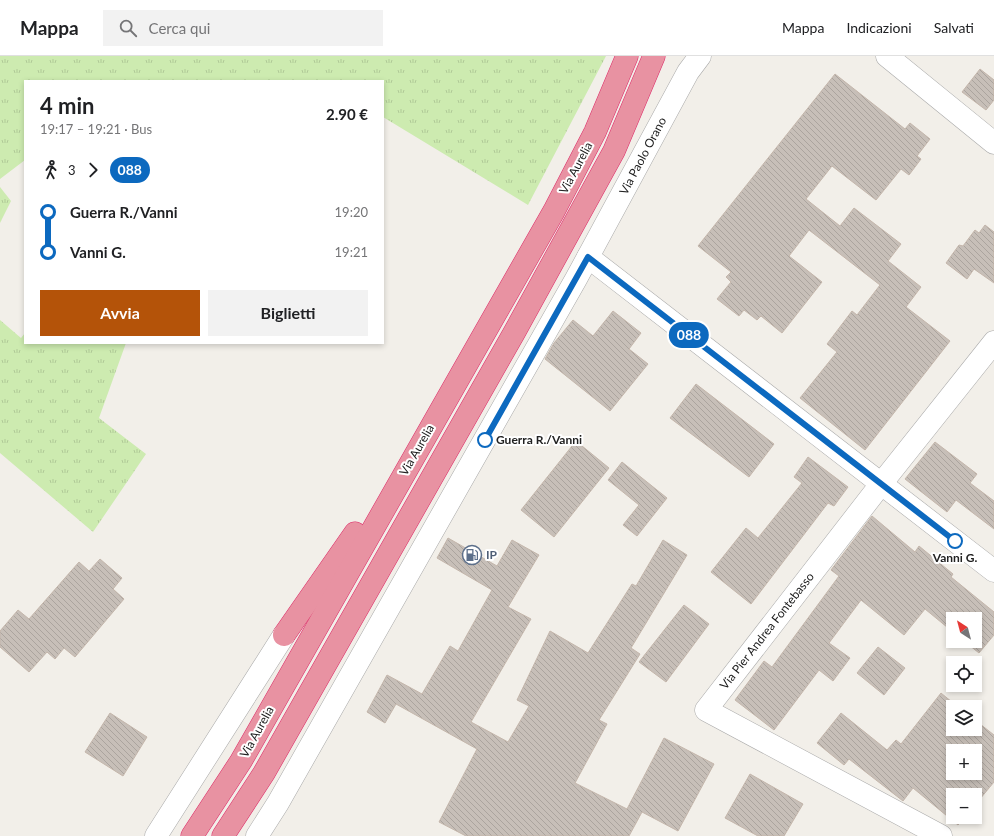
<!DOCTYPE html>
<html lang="it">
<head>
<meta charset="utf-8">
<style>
  body { margin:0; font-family:Lato,sans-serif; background:#f2f2f2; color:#202124; height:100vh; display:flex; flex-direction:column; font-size:15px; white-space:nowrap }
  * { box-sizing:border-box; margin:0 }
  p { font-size:13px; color:#757577 }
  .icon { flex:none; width:22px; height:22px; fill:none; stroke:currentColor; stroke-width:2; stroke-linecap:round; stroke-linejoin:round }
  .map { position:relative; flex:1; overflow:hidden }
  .panel { position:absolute; left:24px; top:24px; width:360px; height:264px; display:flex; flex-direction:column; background:#fff; border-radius:0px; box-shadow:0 2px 6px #0003 }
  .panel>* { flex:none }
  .badge { padding:0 8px; border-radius:13px; font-size:14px; line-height:26px }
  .needle { width:26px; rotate:324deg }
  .fabs { position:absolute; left:946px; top:556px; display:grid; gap:8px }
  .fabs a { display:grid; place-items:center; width:36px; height:36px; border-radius:0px; background:#fff; box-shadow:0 2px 6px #0003; font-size:20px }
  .map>.badge { position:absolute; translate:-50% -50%; box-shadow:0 0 0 2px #fff }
  .legs { display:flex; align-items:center; gap:6px; height:44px; padding:0 16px; font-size:13px }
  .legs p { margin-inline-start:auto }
  .headline { display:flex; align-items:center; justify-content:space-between; height:68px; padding:0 16px }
  h1 { font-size:22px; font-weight:700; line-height:30px }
  .action { display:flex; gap:8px; margin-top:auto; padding:8px 16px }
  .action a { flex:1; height:46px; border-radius:0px; background:#b45309; color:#fff; font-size:16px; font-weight:700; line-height:46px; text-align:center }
  .action a+a { background:#f2f2f2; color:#202124 }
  ul { padding:0 16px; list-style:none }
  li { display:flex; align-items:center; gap:14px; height:40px; font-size:15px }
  li i { display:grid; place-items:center; width:6px; height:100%; margin:0 5px; background:currentColor }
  li i::after { content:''; width:10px; height:10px; margin:-5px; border:3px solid; border-radius:50%; background:#fff }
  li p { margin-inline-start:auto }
  li:first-child i { background:linear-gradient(#0000 50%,currentColor 0) }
  li:last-child i { background:linear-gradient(currentColor 50%,#0000 0) }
  header { display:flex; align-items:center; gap:24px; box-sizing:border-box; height:56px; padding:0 20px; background:#fff; border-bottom:1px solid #e0e0e0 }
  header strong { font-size:19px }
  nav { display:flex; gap:22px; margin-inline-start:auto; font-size:14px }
  .search { width:280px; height:36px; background:#f2f2f2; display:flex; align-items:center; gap:10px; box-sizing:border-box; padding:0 14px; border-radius:0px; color:#757577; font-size:15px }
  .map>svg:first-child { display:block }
  .grass { fill:url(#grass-tufts) }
  .building { fill:url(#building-back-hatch); stroke:#c4b6ab; fill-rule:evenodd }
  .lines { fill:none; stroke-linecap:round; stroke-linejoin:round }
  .minor-casing { stroke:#a9a9a9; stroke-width:23 }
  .highway-casing { stroke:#dc2a67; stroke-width:23 }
  .minor { stroke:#fff; stroke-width:22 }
  .highway { stroke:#e892a2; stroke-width:22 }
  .line-1-casing { stroke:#fff; stroke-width:9 }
  .line-1 { stroke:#0c69bf; stroke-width:6 }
  .stop-1-dot { fill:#fff; stroke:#0c69bf; stroke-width:2 }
  .labels { text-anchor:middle; stroke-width:4; stroke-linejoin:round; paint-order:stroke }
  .street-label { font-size:12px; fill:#222; stroke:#fff }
  .stop-label { font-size:12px; font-weight:bold; fill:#222; stroke:#fff; text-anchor:start }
  .service-label { font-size:12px; font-weight:bold; fill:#4e5e75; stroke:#fff; text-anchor:start }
</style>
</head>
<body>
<header>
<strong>Mappa</strong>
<div class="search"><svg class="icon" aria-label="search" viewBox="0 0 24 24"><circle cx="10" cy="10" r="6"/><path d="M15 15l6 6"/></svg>Cerca qui</div>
<nav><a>Mappa</a><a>Indicazioni</a><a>Salvati</a></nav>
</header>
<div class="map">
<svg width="994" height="780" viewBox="0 0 994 780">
  <defs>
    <pattern id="grass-tufts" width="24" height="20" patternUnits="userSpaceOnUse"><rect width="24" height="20" fill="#cdebb0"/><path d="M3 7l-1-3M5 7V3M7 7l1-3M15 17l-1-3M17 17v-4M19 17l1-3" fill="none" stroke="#b0c997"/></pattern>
    <pattern id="building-back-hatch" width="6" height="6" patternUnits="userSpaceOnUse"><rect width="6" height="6" fill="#c7bfb8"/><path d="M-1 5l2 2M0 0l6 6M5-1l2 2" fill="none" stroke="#aba49e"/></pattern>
  </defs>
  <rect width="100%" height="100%" fill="#f2efe9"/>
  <g class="grass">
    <polygon points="0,0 606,0 528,149 383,61 383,25 25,25 25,104 0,123"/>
    <polygon points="0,131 11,145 0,167"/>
    <polygon points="0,264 21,282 25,277 25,287 126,287 99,362 146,398 93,476 0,397"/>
  </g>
  <g class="building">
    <polygon points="980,13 994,24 994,44 986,54 962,36"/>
    <polygon points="835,18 905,73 910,67 930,83 917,100 921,103 909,119 901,113 876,144 832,110 806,143 840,170 854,152 901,188 888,205 921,231 906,251 950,285 865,394 800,342 837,296 827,288 852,255 857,259 880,229 809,174 789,200 822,226 782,277 761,260 757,264 744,254 739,260 717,243 731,226 726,221 731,216 698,190"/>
    <polygon points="985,169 994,176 994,227 974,213 967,223 946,207 959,189 963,190 975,174 979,177"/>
    <polygon points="613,255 641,277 629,293 648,308 610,355 545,303 554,287 573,264 593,280"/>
    <polygon points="696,328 774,388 749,421 670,362"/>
    <polygon points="576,385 609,412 554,481 521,454"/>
    <polygon points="935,386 977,418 970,427 994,445 994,473 956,444 947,456 905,423"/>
    <polygon points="808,401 848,431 834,450 828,447 751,548 711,516 746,472 758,482 802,427 794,421"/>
    <polygon points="622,406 667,442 637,480 623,469 639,449 608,424"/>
    <polygon points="872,460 915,496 919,490 953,518 951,521 994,556 994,579 979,597 964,585 975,585 975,563 953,563 953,576 925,553 904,579 861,544 829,587 850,602 833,625 819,614 774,674 735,644 764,605 772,611 839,520 831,514"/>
    <polygon points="448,482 497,510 512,484 539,499 508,551 531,563 471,666 508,686 529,650 517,644 550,575 588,597 632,528 636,530 663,484 687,499 631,592 640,598 599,664 607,668 575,727 627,753 664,682 714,708 678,775 642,756 629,780 466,780 439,766 477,693 396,648 385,667 367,656 387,619 422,638 450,590 458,595 492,534 437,502"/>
    <polygon points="100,503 122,522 113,533 124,543 75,601 64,592 55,603 47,596 29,616 0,591 0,575 18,554 29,563 79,506 89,515"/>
    <polygon points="684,549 709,568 666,626 639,606"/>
    <polygon points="878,591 905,612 884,639 857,617"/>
    <path d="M 941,637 L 958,651 L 953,651 L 953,673 L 975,673 L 975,664 L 994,679 L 994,726 L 975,749 L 975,739 L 953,739 L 953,761 L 965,761 L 958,769 L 913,732 L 903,745 L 849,703 L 844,709 L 817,687 L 841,657 L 887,694 L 896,684 L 901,688 ZM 953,695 L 975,695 L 975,717 L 953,717 Z"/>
    <polygon points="110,657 147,681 123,720 85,696"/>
    <polygon points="750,718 803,748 784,780 758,780 725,762"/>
  </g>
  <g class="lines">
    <defs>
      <g id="minor">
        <polyline points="887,0 994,87"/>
        <polyline points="588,201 994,515"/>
        <polyline points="156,780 284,579"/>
        <polyline points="257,780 278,747 576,223 688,16 700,0"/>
        <polyline points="941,780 706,654 881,428 994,286"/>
      </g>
      <g id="highway">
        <polyline points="284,579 355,477"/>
        <polyline points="192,780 241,705 554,155 595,76 627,0"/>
        <polyline points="223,780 264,717 514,277 614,95 654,0"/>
      </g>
    </defs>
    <use href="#minor" class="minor-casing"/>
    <use href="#highway" class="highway-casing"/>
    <use href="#minor" class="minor"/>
    <use href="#highway" class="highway"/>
  </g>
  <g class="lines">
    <defs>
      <polyline id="line-1" points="485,384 588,201 955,485"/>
    </defs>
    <use href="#line-1" class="line-1-casing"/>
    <use href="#line-1" class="line-1"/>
  </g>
  <defs>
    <symbol id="fuel-ring" viewBox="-11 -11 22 22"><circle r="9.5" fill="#fff" stroke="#5c6f8a" stroke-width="1.5"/><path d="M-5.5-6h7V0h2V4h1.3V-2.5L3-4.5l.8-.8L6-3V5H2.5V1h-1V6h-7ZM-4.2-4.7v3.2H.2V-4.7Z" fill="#5c6f8a"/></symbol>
  </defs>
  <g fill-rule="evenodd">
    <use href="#fuel-ring" x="461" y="488" width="22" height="22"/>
  </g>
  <g class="stop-1-dot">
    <circle cx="485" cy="384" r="7"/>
    <circle cx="955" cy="485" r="7"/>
  </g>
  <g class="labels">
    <g class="street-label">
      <text transform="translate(643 100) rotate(-62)" y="4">Via Paolo Orano</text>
      <text transform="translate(576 112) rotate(-62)" y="4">Via Aurelia</text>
      <text transform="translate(417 394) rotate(-60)" y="4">Via Aurelia</text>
      <text transform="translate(767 575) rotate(-52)" y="4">Via Pier Andrea Fontebasso</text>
      <text transform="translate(257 676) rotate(-61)" y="4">Via Aurelia</text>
    </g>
    <g class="stop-label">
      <text x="496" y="388">Guerra R./Vanni</text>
      <text x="955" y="506" text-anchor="middle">Vanni G.</text>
    </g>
    <g class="service-label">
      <text x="486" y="503">IP</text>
    </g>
  </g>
</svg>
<div class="fabs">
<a><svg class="needle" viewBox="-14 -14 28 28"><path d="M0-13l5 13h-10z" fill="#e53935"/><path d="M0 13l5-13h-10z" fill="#757577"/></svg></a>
<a><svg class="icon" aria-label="locate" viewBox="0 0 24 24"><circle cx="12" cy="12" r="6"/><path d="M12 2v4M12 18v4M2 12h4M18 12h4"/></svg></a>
<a><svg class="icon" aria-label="layers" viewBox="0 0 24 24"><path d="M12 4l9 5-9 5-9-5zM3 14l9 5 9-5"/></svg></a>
<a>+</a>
<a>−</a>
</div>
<b class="badge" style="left:689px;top:279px;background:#0c69bf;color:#fff">088</b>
<section class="panel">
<div class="headline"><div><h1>4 min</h1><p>19:17 – 19:21 · Bus</p></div><b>2.90 €</b></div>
<div class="legs"><svg class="icon" aria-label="walk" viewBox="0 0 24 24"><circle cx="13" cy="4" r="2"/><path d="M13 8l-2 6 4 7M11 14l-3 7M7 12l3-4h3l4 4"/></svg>3<svg class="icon" aria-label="forward" viewBox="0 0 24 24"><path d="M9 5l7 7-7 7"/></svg><b class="badge" style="background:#0c69bf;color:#fff">088</b></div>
<ul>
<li><i style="color:#0c69bf"></i><b>Guerra R./Vanni</b><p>19:20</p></li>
<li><i style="color:#0c69bf"></i><b>Vanni G.</b><p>19:21</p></li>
</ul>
<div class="action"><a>Avvia</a><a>Biglietti</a></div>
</section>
</div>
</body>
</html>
